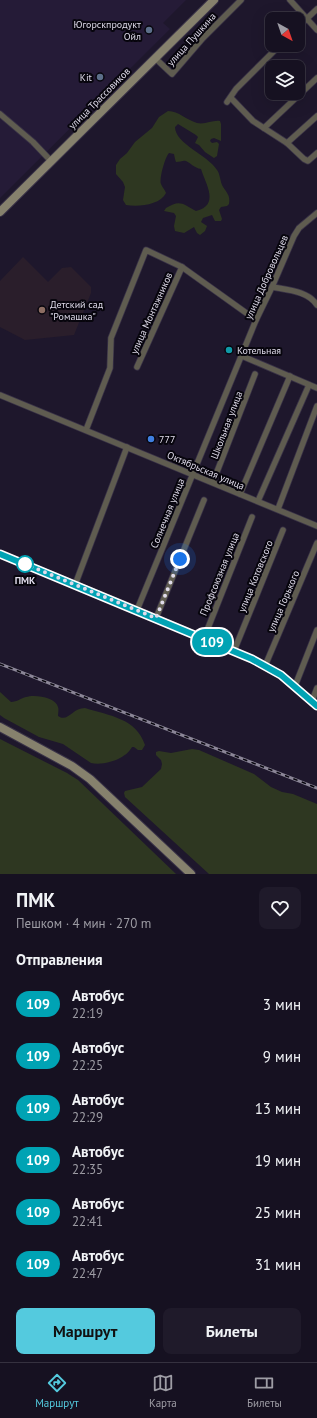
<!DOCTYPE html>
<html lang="ru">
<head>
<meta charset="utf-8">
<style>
  body { margin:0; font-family:"PT Sans",sans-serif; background:#1f1a2a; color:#f1f3f6; height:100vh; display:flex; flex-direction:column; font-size:15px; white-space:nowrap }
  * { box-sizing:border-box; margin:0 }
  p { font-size:13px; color:#9e9da5 }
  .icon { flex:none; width:22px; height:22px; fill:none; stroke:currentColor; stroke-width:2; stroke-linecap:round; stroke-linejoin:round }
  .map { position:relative; height:874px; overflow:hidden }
  .side { display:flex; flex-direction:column; background:#161121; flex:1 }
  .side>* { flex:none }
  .badge { padding:0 8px; border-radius:13px; font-size:14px; line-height:26px }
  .needle { width:26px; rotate:140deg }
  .controls { position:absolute; left:265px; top:12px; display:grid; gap:8px }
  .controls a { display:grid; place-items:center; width:40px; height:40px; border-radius:8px; background:#161121; box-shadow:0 4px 16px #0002,0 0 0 1px #35313f; font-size:20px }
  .you { position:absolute; width:20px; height:20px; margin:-10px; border:3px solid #fff; border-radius:50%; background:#1a73e8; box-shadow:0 0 0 6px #1a73e833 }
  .map>.badge { position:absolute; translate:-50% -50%; box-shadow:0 0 0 2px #fff }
  h2 { padding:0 16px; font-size:15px; line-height:36px }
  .round { display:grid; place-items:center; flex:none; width:42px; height:42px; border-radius:8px; background:#1f1a2a }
  .head { display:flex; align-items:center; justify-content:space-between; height:68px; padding:0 16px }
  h1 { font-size:19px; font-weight:800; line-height:30px }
  .cta { display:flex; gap:8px; margin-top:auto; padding:8px 16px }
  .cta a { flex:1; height:46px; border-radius:8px; background:#54cade; color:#111; font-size:16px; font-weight:800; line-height:46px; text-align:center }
  .cta a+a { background:#1f1a2a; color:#f1f3f6 }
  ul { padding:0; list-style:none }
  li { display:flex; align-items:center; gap:12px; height:52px; padding:0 16px }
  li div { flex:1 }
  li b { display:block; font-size:15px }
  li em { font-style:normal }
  li .badge { min-width:44px; font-weight:700; text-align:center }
  .tabs { display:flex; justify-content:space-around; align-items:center; height:56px; border-top:1px solid #35313f; background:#161121; font-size:11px; color:#9e9da5 }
  .tabs a { display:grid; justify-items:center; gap:2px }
  .tabs .current { color:#54cade }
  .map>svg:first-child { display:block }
  .built { fill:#251b37 }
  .education { fill:#2a1e2b }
  .green { fill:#2e3721 }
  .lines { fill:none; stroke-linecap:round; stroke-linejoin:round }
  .minor-casing { stroke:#393247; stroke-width:7 }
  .tertiary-casing { stroke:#393247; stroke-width:8 }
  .secondary-casing { stroke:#393247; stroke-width:10 }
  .minor { stroke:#5f5c50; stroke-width:5.5 }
  .tertiary { stroke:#5f5c50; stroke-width:7 }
  .secondary { stroke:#86816d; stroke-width:8 }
  .rail-casing { stroke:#8b8697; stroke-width:3 }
  .rail { stroke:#07050d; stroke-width:1.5; stroke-dasharray:4.5; stroke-linecap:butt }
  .line-casing { stroke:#fff; stroke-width:9 }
  .line { stroke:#00a3b4; stroke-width:6 }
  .walk { stroke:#dfdbea; stroke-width:4; stroke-dasharray:0 7.2 }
  .service-dot { fill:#5c6f8a; stroke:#07050d; stroke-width:1.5 }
  .education-dot { fill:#8d6e63; stroke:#07050d; stroke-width:1.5 }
  .culture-dot { fill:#0f9aa8; stroke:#07050d; stroke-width:1.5 }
  .shop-dot { fill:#3f7fe0; stroke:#07050d; stroke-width:1.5 }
  .stop-dot { fill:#fff; stroke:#00a3b4; stroke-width:2 }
  .labels { text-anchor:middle; stroke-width:4; stroke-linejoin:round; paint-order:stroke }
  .poi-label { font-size:10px; fill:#dfdbea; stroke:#07050d; text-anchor:start }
  .street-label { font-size:10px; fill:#dfdbea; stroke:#07050d }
  .stop-label { font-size:10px; font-weight:bold; fill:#dfdbea; stroke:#07050d }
</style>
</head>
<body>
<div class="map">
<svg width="317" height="874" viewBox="0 0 317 874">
  <rect width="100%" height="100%" fill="#1e172c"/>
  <polygon class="built" points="0,0 186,0 163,23 170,29 0,198"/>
  <polygon class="education" points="23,257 48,282 62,268 71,267 91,287 91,293 74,335 25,340 0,327 0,281"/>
  <g class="green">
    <path d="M 168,111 C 179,111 186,120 197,123 C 205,125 212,120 220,121 L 221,124 L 221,141 L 214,138 L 211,139 L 210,141 L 212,143 L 217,142 L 219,144 L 217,156 L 214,158 L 205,152 L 199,145 L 195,143 L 198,137 L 196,135 L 178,124 L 175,127 C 175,144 208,155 217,170 C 220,174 220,180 222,185 C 225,191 231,195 229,204 L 227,206 L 221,207 L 219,210 L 222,219 L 221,221 L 215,221 L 212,215 L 203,218 L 201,222 L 207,226 L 205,231 L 200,235 L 197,233 L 194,227 L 184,233 L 175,231 L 174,226 L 176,216 L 174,213 L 164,211 L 166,208 C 180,199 183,204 196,211 C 220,205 206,185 201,169 C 194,168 191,163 186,161 C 183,160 180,162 176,162 L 175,159 L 174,154 L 169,153 C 165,157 159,179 161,184 C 162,187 165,190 166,193 C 160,205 139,207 126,205 L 123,200 L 125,187 L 123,182 L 116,174 L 116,165 L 120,159 L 127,153 L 135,142 L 152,128 L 159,117 Z"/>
    <path d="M 0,692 L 11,702 C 17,702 21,698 26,697 C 34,694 56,697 58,707 C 59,709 58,714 58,716 C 68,723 72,708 85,708 C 110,716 136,718 145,745 L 142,750 L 138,750 L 134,747 L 132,747 C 126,759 104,766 91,763 L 63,744 L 39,737 L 4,718 L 0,715 Z"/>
    <polygon points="0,739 67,773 78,780 176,874 0,874"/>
    <polygon points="192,749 199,750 254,774 271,787 282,792 293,794 317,804 317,874 209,874 125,797 124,793 125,791 142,787 161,769 162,764 161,760 156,755 156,752 159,751 171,753"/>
  </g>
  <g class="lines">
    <defs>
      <g id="minor">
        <polyline points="290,0 317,30"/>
        <polyline points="298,27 317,9"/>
        <polyline points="155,58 172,74 203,38 241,0"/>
        <polyline points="231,98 253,121 287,143 304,159 308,161 317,153"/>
        <polyline points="227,102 236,89 280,45"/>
        <polyline points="0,114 33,142 51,161"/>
        <polyline points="264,128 317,78"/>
        <polyline points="287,143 317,116"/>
        <path d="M 272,287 C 288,290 308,291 317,305"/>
        <polyline points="242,356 317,388"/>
        <polyline points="137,367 182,267"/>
        <polyline points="0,395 317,526"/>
        <polyline points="86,430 110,368 111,338 146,250 182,267 256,320"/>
        <polyline points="213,482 255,374"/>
        <polyline points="240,494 290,376"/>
        <polyline points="258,501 309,385"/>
        <polyline points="278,509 317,406"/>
        <polyline points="75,585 127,447"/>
        <polyline points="137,610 256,320 272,287 294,236 299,228 317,213"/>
        <polyline points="156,618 204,500"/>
        <polyline points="204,638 252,517"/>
        <polyline points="234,651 283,530"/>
        <polyline points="265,666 317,543"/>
        <polyline points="295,686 317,630"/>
        <polyline points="312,701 317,688"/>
      </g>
      <polyline id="tertiary" points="0,554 137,610 252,659 281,675 317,706"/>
      <g id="secondary">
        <polyline points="0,212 214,0"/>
        <polyline points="0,727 72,766 90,779 191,874"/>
      </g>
    </defs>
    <use href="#minor" class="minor-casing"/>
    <use href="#tertiary" class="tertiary-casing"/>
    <use href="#secondary" class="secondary-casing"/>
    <use href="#minor" class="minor"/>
    <use href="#tertiary" class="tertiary"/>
    <use href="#secondary" class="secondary"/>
    <defs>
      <polyline id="rail" points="0,664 317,788"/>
    </defs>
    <use href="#rail" class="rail-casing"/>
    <use href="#rail" class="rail"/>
  </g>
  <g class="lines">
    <defs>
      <polyline id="line" points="0,554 252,659 281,675 317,706"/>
    </defs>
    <use href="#line" class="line-casing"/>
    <use href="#line" class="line"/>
    <polyline class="walk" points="25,564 156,618 180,559"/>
  </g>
  <g class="service-dot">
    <circle cx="149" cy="30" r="4"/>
    <circle cx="100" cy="77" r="4"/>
  </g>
  <circle class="education-dot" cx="42" cy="310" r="4"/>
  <circle class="culture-dot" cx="229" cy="350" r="4"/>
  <circle class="shop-dot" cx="151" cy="439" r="4"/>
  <circle class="stop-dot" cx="25" cy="564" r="8"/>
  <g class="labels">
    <g class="poi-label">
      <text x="141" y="28" text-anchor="end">Югорскпродукт<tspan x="141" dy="12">Ойл</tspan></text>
      <text x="92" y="81" text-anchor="end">Kit</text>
      <text x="50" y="308">Детский сад<tspan x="50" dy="12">"Ромашка"</tspan></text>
      <text x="237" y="354">Котельная</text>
      <text x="159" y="443">777</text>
    </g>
    <g class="street-label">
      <text transform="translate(191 39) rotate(-48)" y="4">улица Пушкина</text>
      <text transform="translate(99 98) rotate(-45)" y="4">улица Трассовиков</text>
      <text transform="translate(266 277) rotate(-66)" y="4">улица Добровольцев</text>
      <text transform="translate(151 313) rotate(-66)" y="4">улица Монтажников</text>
      <text transform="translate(226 425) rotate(-69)" y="4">Школьная улица</text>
      <text transform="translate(206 470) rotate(23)" y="4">Октябрьская улица</text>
      <text transform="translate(167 513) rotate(-68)" y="4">Солнечная улица</text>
      <text transform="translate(219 574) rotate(-68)" y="4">Профсоюзная улица</text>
      <text transform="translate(255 576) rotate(-68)" y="4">улица Котовского</text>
      <text transform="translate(283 601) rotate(-67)" y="4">улица Горького</text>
    </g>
    <g class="stop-label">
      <text x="25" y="584">ПМК</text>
    </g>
  </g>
</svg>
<div class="controls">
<a><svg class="needle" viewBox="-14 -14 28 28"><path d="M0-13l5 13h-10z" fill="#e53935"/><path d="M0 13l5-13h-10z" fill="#9e9da5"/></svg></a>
<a><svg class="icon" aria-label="layers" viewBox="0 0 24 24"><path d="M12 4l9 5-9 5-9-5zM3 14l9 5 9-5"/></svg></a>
</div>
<div class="you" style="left:180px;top:559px"></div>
<b class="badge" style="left:212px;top:642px;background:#00a3b4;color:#fff">109</b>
</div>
<section class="side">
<div class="head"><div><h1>ПМК</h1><p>Пешком · 4 мин · 270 m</p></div><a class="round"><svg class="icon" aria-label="heart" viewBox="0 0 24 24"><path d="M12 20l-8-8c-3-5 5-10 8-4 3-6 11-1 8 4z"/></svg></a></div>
<h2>Отправления</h2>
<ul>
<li><span class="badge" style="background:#00a3b4;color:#fff">109</span><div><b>Автобус</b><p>22:19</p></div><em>3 мин</em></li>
<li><span class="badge" style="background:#00a3b4;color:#fff">109</span><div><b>Автобус</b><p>22:25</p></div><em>9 мин</em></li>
<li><span class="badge" style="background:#00a3b4;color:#fff">109</span><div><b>Автобус</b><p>22:29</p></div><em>13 мин</em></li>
<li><span class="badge" style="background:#00a3b4;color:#fff">109</span><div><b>Автобус</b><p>22:35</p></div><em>19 мин</em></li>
<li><span class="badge" style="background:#00a3b4;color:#fff">109</span><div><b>Автобус</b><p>22:41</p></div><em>25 мин</em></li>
<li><span class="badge" style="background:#00a3b4;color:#fff">109</span><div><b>Автобус</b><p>22:47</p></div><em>31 мин</em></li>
</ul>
<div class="cta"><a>Маршрут</a><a>Билеты</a></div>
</section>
<nav class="tabs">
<a class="current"><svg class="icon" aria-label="directions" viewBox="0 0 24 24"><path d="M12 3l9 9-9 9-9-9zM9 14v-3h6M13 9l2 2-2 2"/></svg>Маршрут</a>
<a><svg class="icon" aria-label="map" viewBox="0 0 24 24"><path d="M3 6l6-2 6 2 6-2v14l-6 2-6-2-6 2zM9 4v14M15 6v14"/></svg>Карта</a>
<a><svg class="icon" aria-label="tickets" viewBox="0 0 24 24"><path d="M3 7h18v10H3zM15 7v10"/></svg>Билеты</a>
</nav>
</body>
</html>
